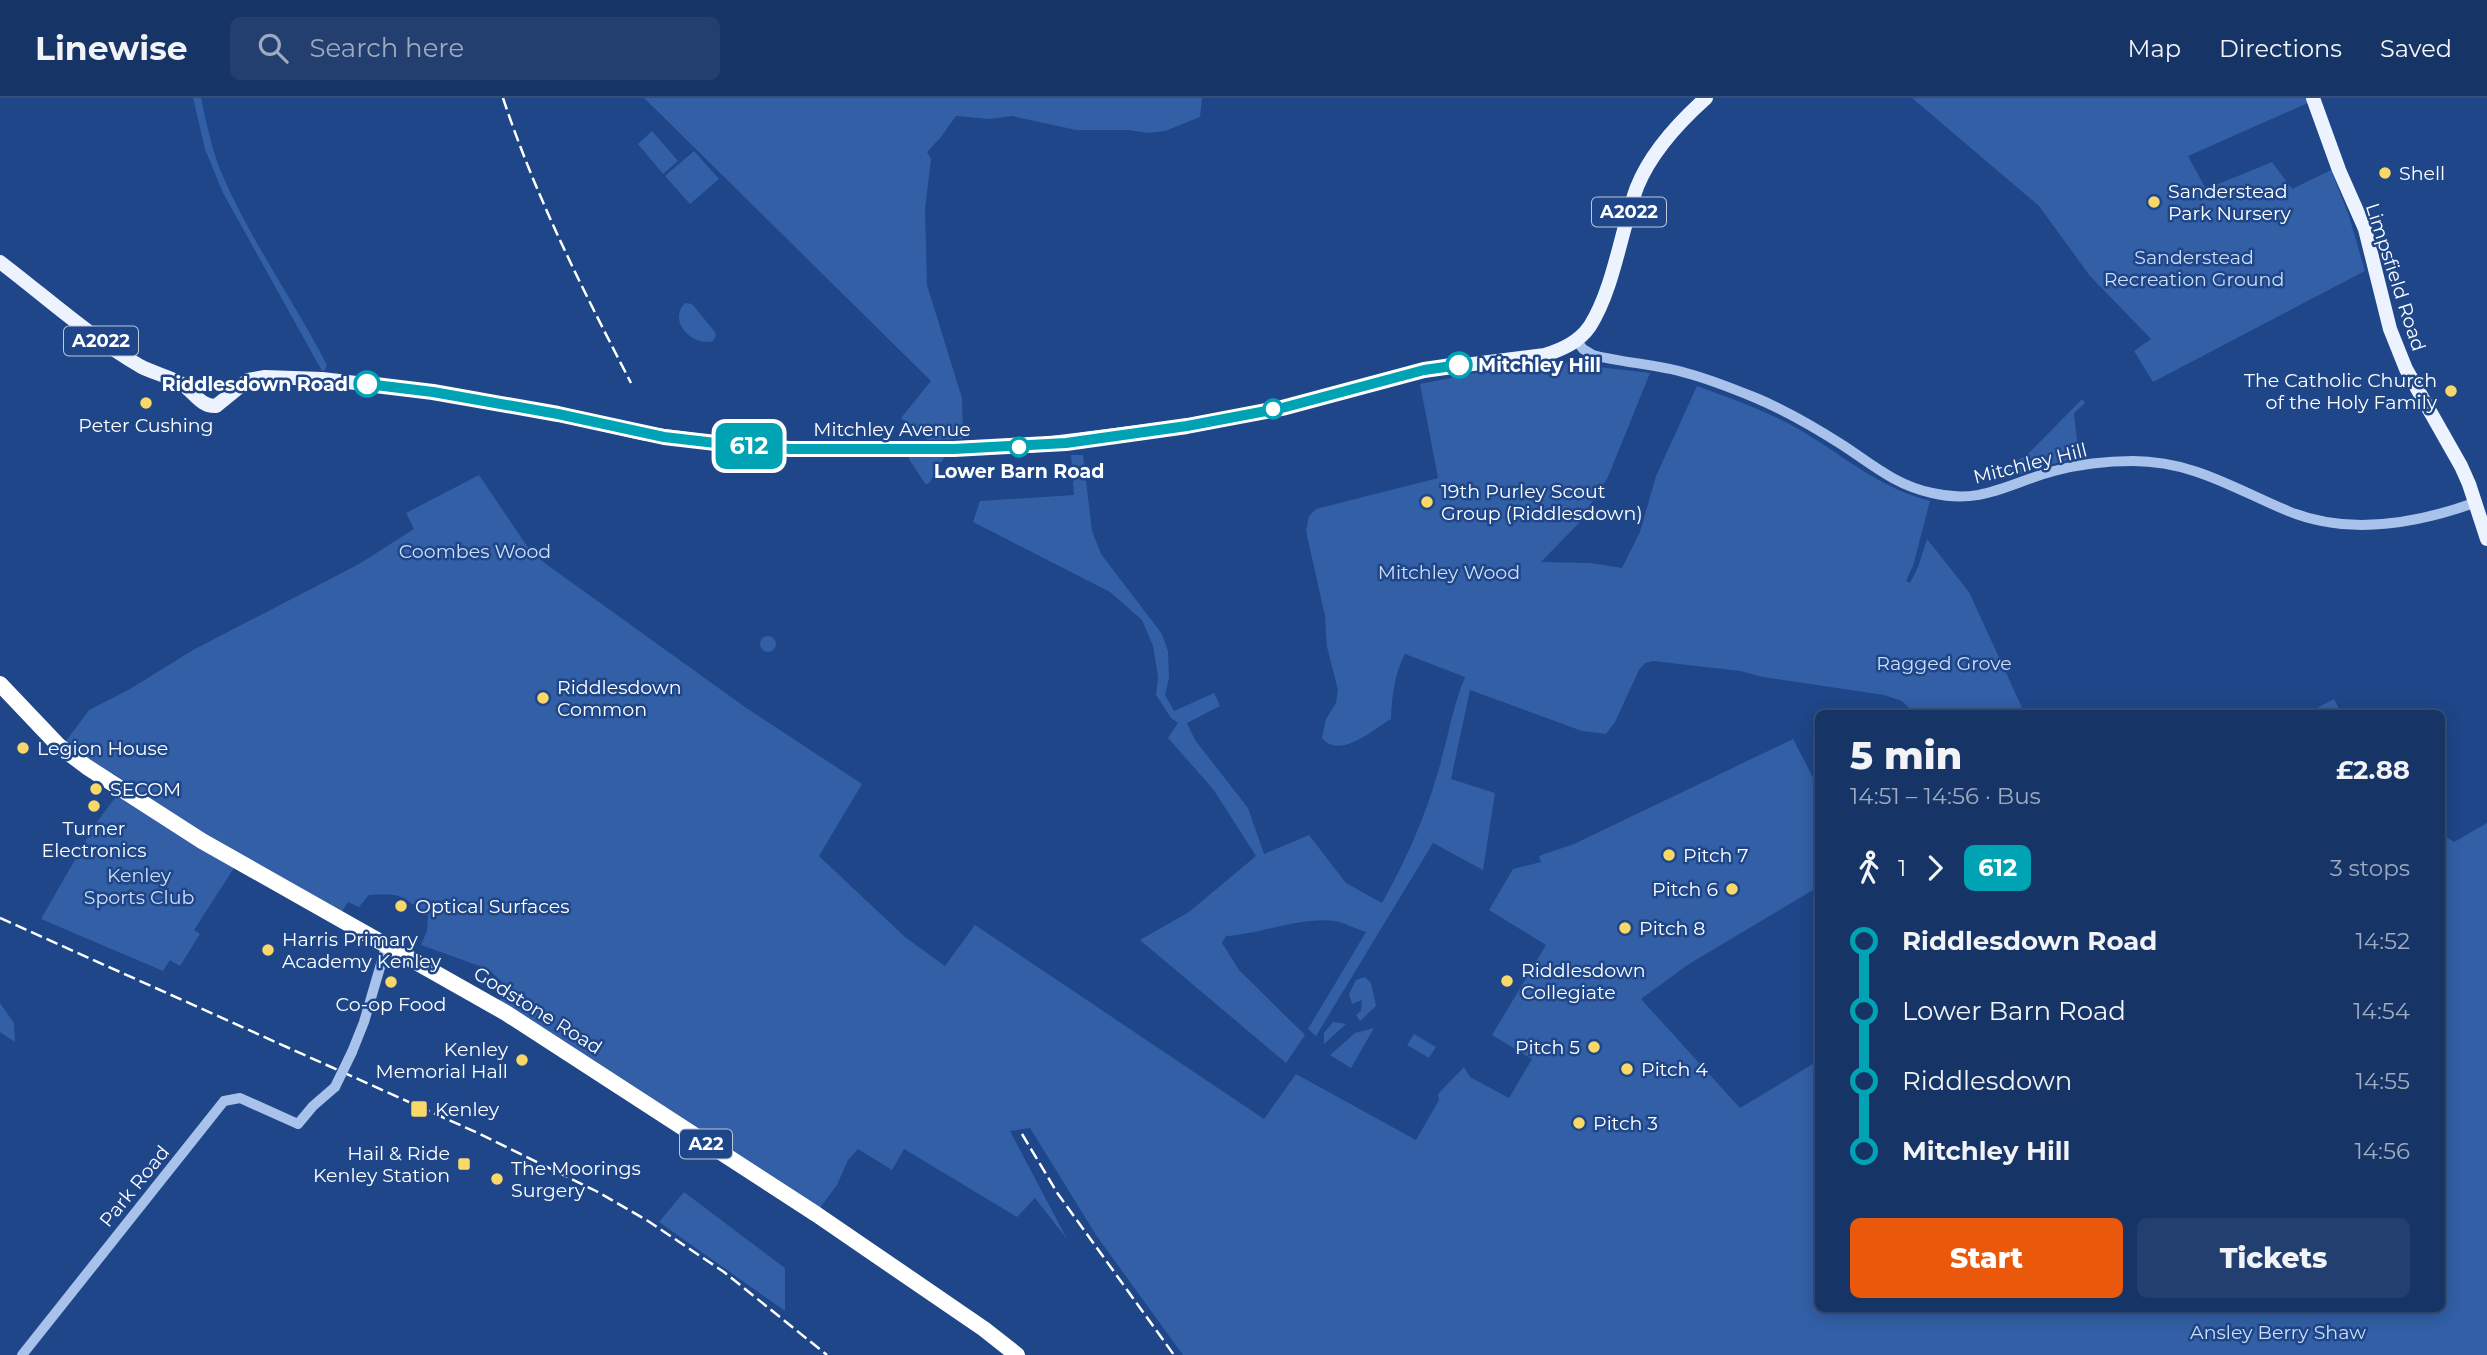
<!DOCTYPE html>
<html lang="en">
<head>
<meta charset="utf-8">
<style>
  body { margin:0; font-family:Montserrat,sans-serif; background:#233f6f; color:#f1f3f6; height:100vh; display:flex; flex-direction:column; font-size:26px; white-space:nowrap }
  * { box-sizing:border-box; margin:0 }
  p { font-size:23px; color:#9eaabf }
  .icon { flex:none; width:38px; height:38px; fill:none; stroke:currentColor; stroke-width:2; stroke-linecap:round; stroke-linejoin:round }
  .map { position:relative; flex:1; overflow:hidden }
  .side { position:absolute; left:1815px; top:612px; width:630px; height:602px; display:flex; flex-direction:column; background:#163466; border-radius:10px; box-shadow:0 4px 18px #0003,0 0 0 2px #354f7a }
  .side>* { flex:none }
  .badge { padding:0 14px; border-radius:10px; font-size:24px; line-height:46px }
  .map>.badge { position:absolute; translate:-50% -50%; box-shadow:0 0 0 4px #fff }
  .legs { display:flex; align-items:center; gap:10px; height:77px; padding:0 35px; font-size:23px }
  .legs p { margin-inline-start:auto }
  .headline { display:flex; align-items:center; justify-content:space-between; height:119px; padding:0 35px }
  h1 { font-size:38px; font-weight:800; line-height:52px }
  .cta { display:flex; gap:14px; margin-top:auto; padding:14px 35px }
  .cta a { flex:1; height:80px; border-radius:10px; background:#ea580c; color:#fff; font-size:28px; font-weight:800; line-height:80px; text-align:center }
  .cta a+a { background:#233f6f; color:#f1f3f6 }
  ul { padding:0 35px; list-style:none }
  li { display:flex; align-items:center; gap:24px; height:70px; font-size:26px }
  li i { display:grid; place-items:center; width:10px; height:100%; margin:0 9px; background:currentColor }
  li i::after { content:''; width:18px; height:18px; margin:-9px; border:5px solid; border-radius:50%; background:#163466 }
  li p { margin-inline-start:auto }
  li:first-child i { background:linear-gradient(#0000 50%,currentColor 0) }
  li:last-child i { background:linear-gradient(currentColor 50%,#0000 0) }
  header { display:flex; align-items:center; gap:42px; box-sizing:border-box; height:98px; padding:0 35px; background:#163466; border-bottom:2px solid #354f7a }
  header strong { font-size:33px }
  nav { display:flex; gap:38px; margin-inline-start:auto; font-size:24px }
  .search { width:490px; height:63px; background:#233f6f; display:flex; align-items:center; gap:18px; box-sizing:border-box; padding:0 24px; border-radius:10px; color:#9eaabf; font-size:26px }
  .map>svg:first-child { display:block }
  .green { fill:#325fa6 }
  .lines { fill:none; stroke-linecap:round; stroke-linejoin:round }
  .minor { stroke:#a8c2eb; stroke-width:10 }
  .major { stroke:#edf3fe; stroke-width:14 }
  .highway { stroke:#fff; stroke-width:16 }
  .rail { stroke:#fff; stroke-width:2.5; stroke-dasharray:12 5; stroke-linecap:butt }
  .minor-bridge { stroke:#a8c2eb; stroke-width:10 }
  .line-1-casing { stroke:#fff; stroke-width:16 }
  .line-1 { stroke:#00a3b4; stroke-width:10 }
  .poi-dot { fill:#fad867; stroke:#1e4688; stroke-width:2.5 }
  .stop-1-dot { fill:#fff; stroke:#00a3b4; stroke-width:3.5 }
  .labels { text-anchor:middle; stroke-width:5; stroke-linejoin:round; paint-order:stroke }
  .shield { fill:#1e4688; stroke:#bcc8db; stroke-width:2 }
  .shield-label { font-size:18px; font-weight:bold; fill:#fff }
  .poi-label { font-size:19px; fill:#fff; stroke:#1e4688; text-anchor:start }
  .park-label { font-size:19px; fill:#cddef8; stroke:#1e4688 }
  .street-label { font-size:19px; fill:#fff; stroke:#1e4688 }
  .stop-label { font-size:19px; font-weight:bold; fill:#fff; stroke:#1e4688; text-anchor:start }
</style>
</head>
<body>
<header>
<strong>Linewise</strong>
<div class="search"><svg class="icon" aria-label="search" viewBox="0 0 24 24"><circle cx="10" cy="10" r="6"/><path d="M15 15l6 6"/></svg>Search here</div>
<nav><a>Map</a><a>Directions</a><a>Saved</a></nav>
</header>
<div class="map">
<svg width="2487" height="1257" viewBox="0 0 2487 1257">
  <rect width="100%" height="100%" fill="#1e4688"/>
  <g class="green">
    <path d="M 193,0 L 201,0 C 207,28 213,57 225,83 C 254,147 295,205 327,267 L 325,272 L 322,273 L 223,95 L 205,51 Z"/>
    <polygon points="644,0 1202,0 1200,19 1165,33 1149,35 1128,32 1076,32 1012,18 990,21 956,18 941,39 927,54 931,61 925,111 927,187 962,300 963,341 928,342 901,320 931,283"/>
    <polygon points="1912,0 2306,0 2308,5 2188,58 2206,91 2272,64 2292,91 2331,72 2349,118 2365,173 2153,284 2134,253 2151,241 2090,178 2039,108"/>
    <polygon points="652,33 678,63 663,76 638,46"/>
    <polygon points="694,53 719,81 690,106 665,78"/>
    <path d="M 685,205 L 692,206 L 715,234 L 716,238 L 713,243 C 693,249 667,224 685,205 Z"/>
    <path d="M 1564,265 L 1650,275 L 1608,379 L 1579,425 L 1541,464 L 1591,465 L 1622,470 L 1640,434 L 1656,378 L 1697,288 C 1732,301 1770,314 1802,333 C 1845,359 1880,390 1930,403 L 1913,468 L 1906,483 L 1910,485 L 1918,469 L 1927,441 L 1969,494 L 2025,616 L 1915,616 L 1902,603 L 1884,597 L 1763,579 L 1740,573 L 1653,563 L 1645,565 L 1639,572 L 1615,624 L 1606,636 L 1582,633 L 1470,592 L 1451,681 L 1495,695 L 1483,772 L 1433,745 L 1316,938 L 1308,931 L 1366,834 C 1356,831 1345,825 1335,823 C 1303,818 1260,836 1226,838 L 1222,845 L 1239,872 L 1305,937 L 1286,965 L 1140,842 L 1189,814 L 1256,758 L 1213,691 L 1168,640 L 1178,625 L 1171,620 L 1156,597 L 1158,579 L 1153,548 L 1142,522 L 1110,494 L 973,424 L 980,403 L 1074,397 L 1071,357 L 1083,357 L 1092,433 L 1101,456 L 1162,536 L 1168,553 L 1169,580 L 1165,597 L 1174,613 L 1214,595 L 1220,608 L 1187,625 L 1195,642 L 1248,710 L 1264,756 L 1309,737 L 1346,785 L 1382,805 C 1405,764 1424,722 1437,677 C 1447,645 1452,610 1465,579 L 1405,556 C 1394,577 1392,597 1391,621 C 1374,631 1340,662 1322,640 L 1326,621 L 1336,605 L 1338,592 L 1327,549 L 1325,518 L 1306,433 L 1309,418 L 1316,411 L 1438,380 L 1420,286 L 1500,270 Z"/>
    <polygon points="2082,301 2085,305 2074,315 2079,360 2052,366 2009,380 2006,369 2027,357"/>
    <polygon points="909,357 944,357 944,360 930,384 926,387 909,361"/>
    <path d="M 479,377 L 529,451 L 546,466 L 745,609 L 862,686 L 819,758 L 905,839 L 945,868 L 975,827 L 1264,1021 L 1296,976 L 1416,1042 L 1439,1002 L 1438,996 L 1464,969 L 1470,979 L 1509,1000 L 1532,961 L 1492,937 L 1546,847 L 1489,812 L 1513,771 L 1541,764 L 1539,758 L 1574,746 L 1793,641 L 1818,689 L 1818,789 L 1689,866 L 1641,901 L 1740,1010 L 1818,963 L 1818,1211 L 2441,1211 L 2441,735 L 2454,744 L 2487,725 L 2487,1257 L 1183,1257 L 1096,1137 L 1030,1030 L 1010,1033 L 1067,1141 L 1035,1100 L 1017,1119 L 904,1051 L 892,1072 L 858,1051 L 848,1062 L 837,1087 L 820,1110 L 497,902 L 514,895 L 488,871 L 421,847 L 427,833 L 428,817 C 399,798 406,795 369,797 L 359,809 L 348,804 L 341,815 L 202,734 L 112,675 L 105,674 L 66,643 L 89,612 L 130,591 L 193,552 L 359,466 L 414,431 L 406,415 Z"/>
    <circle cx="768" cy="546" r="8"/>
    <polygon points="2334,601 2342,616 2305,616"/>
    <polygon points="118,696 236,767 194,832 200,836 180,868 170,862 163,873 41,821 96,725"/>
    <polygon points="1365,879 1371,885 1376,908 1360,923 1356,917 1361,913 1362,902 1352,906 1349,896 1356,882"/>
    <polygon points="0,905 14,925 15,944 0,934"/>
    <polygon points="1333,924 1346,926 1324,946 1324,935"/>
    <polygon points="1374,930 1351,970 1330,957 1355,935"/>
    <polygon points="1414,936 1436,949 1429,960 1407,947"/>
    <polygon points="684,1094 785,1170 785,1213 659,1124"/>
  </g>
  <g class="lines">
    <g class="minor">
      <path d="M 1576,242 L 1583,251 L 1593,257 C 1623,265 1656,266 1686,275 C 1709,281 1734,291 1756,300 C 1787,313 1816,330 1844,348 C 1874,368 1896,387 1932,395 C 1982,407 2009,385 2054,373 C 2080,366 2107,363 2133,363 C 2193,363 2235,391 2288,413 C 2348,438 2415,426 2474,405"/>
      <polyline points="352,954 364,924 386,849"/>
      <polyline points="22,1257 224,1003 240,1000 298,1026 313,1008 335,989"/>
    </g>
    <g class="major">
      <polyline points="2313,0 2339,72 2365,131 2390,231 2406,271 2461,368 2469,386 2487,441"/>
      <path d="M 0,164 C 46,199 90,239 140,268 C 153,275 168,278 180,285 C 193,292 200,309 216,308 L 248,282 L 265,279 L 322,281 L 433,294 L 558,316 L 641,335 L 733,347 L 790,351 L 899,352 L 1028,348 L 1187,328 L 1282,310 L 1425,272 L 1545,257 C 1563,251 1579,244 1590,228 C 1614,190 1621,132 1637,89 C 1651,54 1678,25 1706,0"/>
    </g>
    <polyline class="highway" points="0,586 58,647 87,669 202,743 506,915 816,1116 984,1231 1017,1257"/>
    <g class="rail">
      <path d="M 503,0 C 536,100 583,192 631,285"/>
      <polyline points="0,820 480,1036 596,1093 648,1123 724,1174 827,1257"/>
      <polyline points="1022,1036 1058,1096 1174,1257"/>
    </g>
    <polyline class="minor-bridge" points="335,989 352,954"/>
  </g>
  <g class="lines">
    <defs>
      <polyline id="line-1" points="367,286 433,294 558,316 664,339 733,347 790,351 954,351 1066,345 1187,328 1282,310 1424,272 1459,267"/>
    </defs>
    <use href="#line-1" class="line-1-casing"/>
    <use href="#line-1" class="line-1"/>
  </g>
  <g class="poi-dot">
    <circle cx="2385" cy="75" r="7"/>
    <circle cx="2154" cy="104" r="7"/>
    <circle cx="2451" cy="293" r="7"/>
    <circle cx="146" cy="305" r="7"/>
    <circle cx="1427" cy="404" r="7"/>
    <circle cx="543" cy="600" r="7"/>
    <circle cx="23" cy="650" r="7"/>
    <circle cx="96" cy="691" r="7"/>
    <circle cx="94" cy="708" r="7"/>
    <circle cx="1669" cy="757" r="7"/>
    <circle cx="1732" cy="791" r="7"/>
    <circle cx="401" cy="808" r="7"/>
    <circle cx="1625" cy="830" r="7"/>
    <circle cx="268" cy="852" r="7"/>
    <circle cx="1507" cy="883" r="7"/>
    <circle cx="391" cy="884" r="7"/>
    <circle cx="1594" cy="949" r="7"/>
    <circle cx="522" cy="962" r="7"/>
    <circle cx="1627" cy="971" r="7"/>
    <rect x="410" y="1002" width="18" height="18" rx="3.5"/>
    <circle cx="1579" cy="1025" r="7"/>
    <rect x="457" y="1059" width="14" height="14" rx="3.5"/>
    <circle cx="497" cy="1081" r="7"/>
  </g>
  <g class="stop-1-dot">
    <circle cx="1459" cy="267" r="12"/>
    <circle cx="367" cy="286" r="12"/>
    <circle cx="1273" cy="311" r="9"/>
    <circle cx="1019" cy="349" r="9"/>
  </g>
  <g class="labels">
    <g class="shield">
      <rect x="1592" y="99.5" width="74" height="29" rx="5"/>
      <rect x="64" y="228.5" width="74" height="29" rx="5"/>
      <rect x="680" y="1031.5" width="52" height="29" rx="5"/>
    </g>
    <g class="shield-label">
      <text x="1629" y="120">A2022</text>
      <text x="101" y="249">A2022</text>
      <text x="706" y="1052">A22</text>
    </g>
    <g class="poi-label">
      <text x="2399" y="82">Shell</text>
      <text x="2168" y="100">Sanderstead<tspan x="2168" dy="22">Park Nursery</tspan></text>
      <text x="2437" y="289" text-anchor="end">The Catholic Church<tspan x="2437" dy="22">of the Holy Family</tspan></text>
      <text x="146" y="334" text-anchor="middle">Peter Cushing</text>
      <text x="1441" y="400">19th Purley Scout<tspan x="1441" dy="22">Group (Riddlesdown)</tspan></text>
      <text x="557" y="596">Riddlesdown<tspan x="557" dy="22">Common</tspan></text>
      <text x="37" y="657">Legion House</text>
      <text x="110" y="698">SECOM</text>
      <text x="94" y="737" text-anchor="middle">Turner<tspan x="94" dy="22">Electronics</tspan></text>
      <text x="1683" y="764">Pitch 7</text>
      <text x="1718" y="798" text-anchor="end">Pitch 6</text>
      <text x="415" y="815">Optical Surfaces</text>
      <text x="1639" y="837">Pitch 8</text>
      <text x="282" y="848">Harris Primary<tspan x="282" dy="22">Academy Kenley</tspan></text>
      <text x="1521" y="879">Riddlesdown<tspan x="1521" dy="22">Collegiate</tspan></text>
      <text x="391" y="913" text-anchor="middle">Co-op Food</text>
      <text x="1580" y="956" text-anchor="end">Pitch 5</text>
      <text x="508" y="958" text-anchor="end">Kenley<tspan x="508" dy="22">Memorial Hall</tspan></text>
      <text x="1641" y="978">Pitch 4</text>
      <text x="435" y="1018">Kenley</text>
      <text x="1593" y="1032">Pitch 3</text>
      <text x="450" y="1062" text-anchor="end">Hail &amp; Ride<tspan x="450" dy="22">Kenley Station</tspan></text>
      <text x="511" y="1077">The Moorings<tspan x="511" dy="22">Surgery</tspan></text>
    </g>
    <g class="park-label">
      <text x="2194" y="166">Sanderstead<tspan x="2194" dy="22">Recreation Ground</tspan></text>
      <text x="475" y="460">Coombes Wood</text>
      <text x="1449" y="481">Mitchley Wood</text>
      <text x="1944" y="572">Ragged Grove</text>
      <text x="139" y="784">Kenley<tspan x="139" dy="22">Sports Club</tspan></text>
      <text x="2278" y="1241">Ansley Berry Shaw</text>
    </g>
    <g class="street-label">
      <text transform="translate(2396 179) rotate(72)" y="7">Limpsfield Road</text>
      <text x="892" y="338">Mitchley Avenue</text>
      <text transform="translate(2030 365) rotate(-14)" y="7">Mitchley Hill</text>
      <text transform="translate(538 912) rotate(32)" y="7">Godstone Road</text>
      <text transform="translate(134 1088) rotate(-51)" y="7">Park Road</text>
    </g>
    <g class="stop-label">
      <text x="1478" y="274">Mitchley Hill</text>
      <text x="348" y="293" text-anchor="end">Riddlesdown Road</text>
      <text x="1019" y="380" text-anchor="middle">Lower Barn Road</text>
    </g>
  </g>
</svg>
<b class="badge" style="left:749px;top:348px;background:#00a3b4;color:#fff">612</b>
<section class="side">
<div class="headline"><div><h1>5 min</h1><p>14:51 – 14:56 · Bus</p></div><b>£2.88</b></div>
<div class="legs"><svg class="icon" aria-label="walk" viewBox="0 0 24 24"><circle cx="13" cy="4" r="2"/><path d="M13 8l-2 6 4 7M11 14l-3 7M7 12l3-4h3l4 4"/></svg>1<svg class="icon" aria-label="forward" viewBox="0 0 24 24"><path d="M9 5l7 7-7 7"/></svg><b class="badge" style="background:#00a3b4;color:#fff">612</b><p>3 stops</p></div>
<ul>
<li><i style="color:#00a3b4"></i><b>Riddlesdown Road</b><p>14:52</p></li>
<li><i style="color:#00a3b4"></i><span>Lower Barn Road</span><p>14:54</p></li>
<li><i style="color:#00a3b4"></i><span>Riddlesdown</span><p>14:55</p></li>
<li><i style="color:#00a3b4"></i><b>Mitchley Hill</b><p>14:56</p></li>
</ul>
<div class="cta"><a>Start</a><a>Tickets</a></div>
</section>
</div>
</body>
</html>
